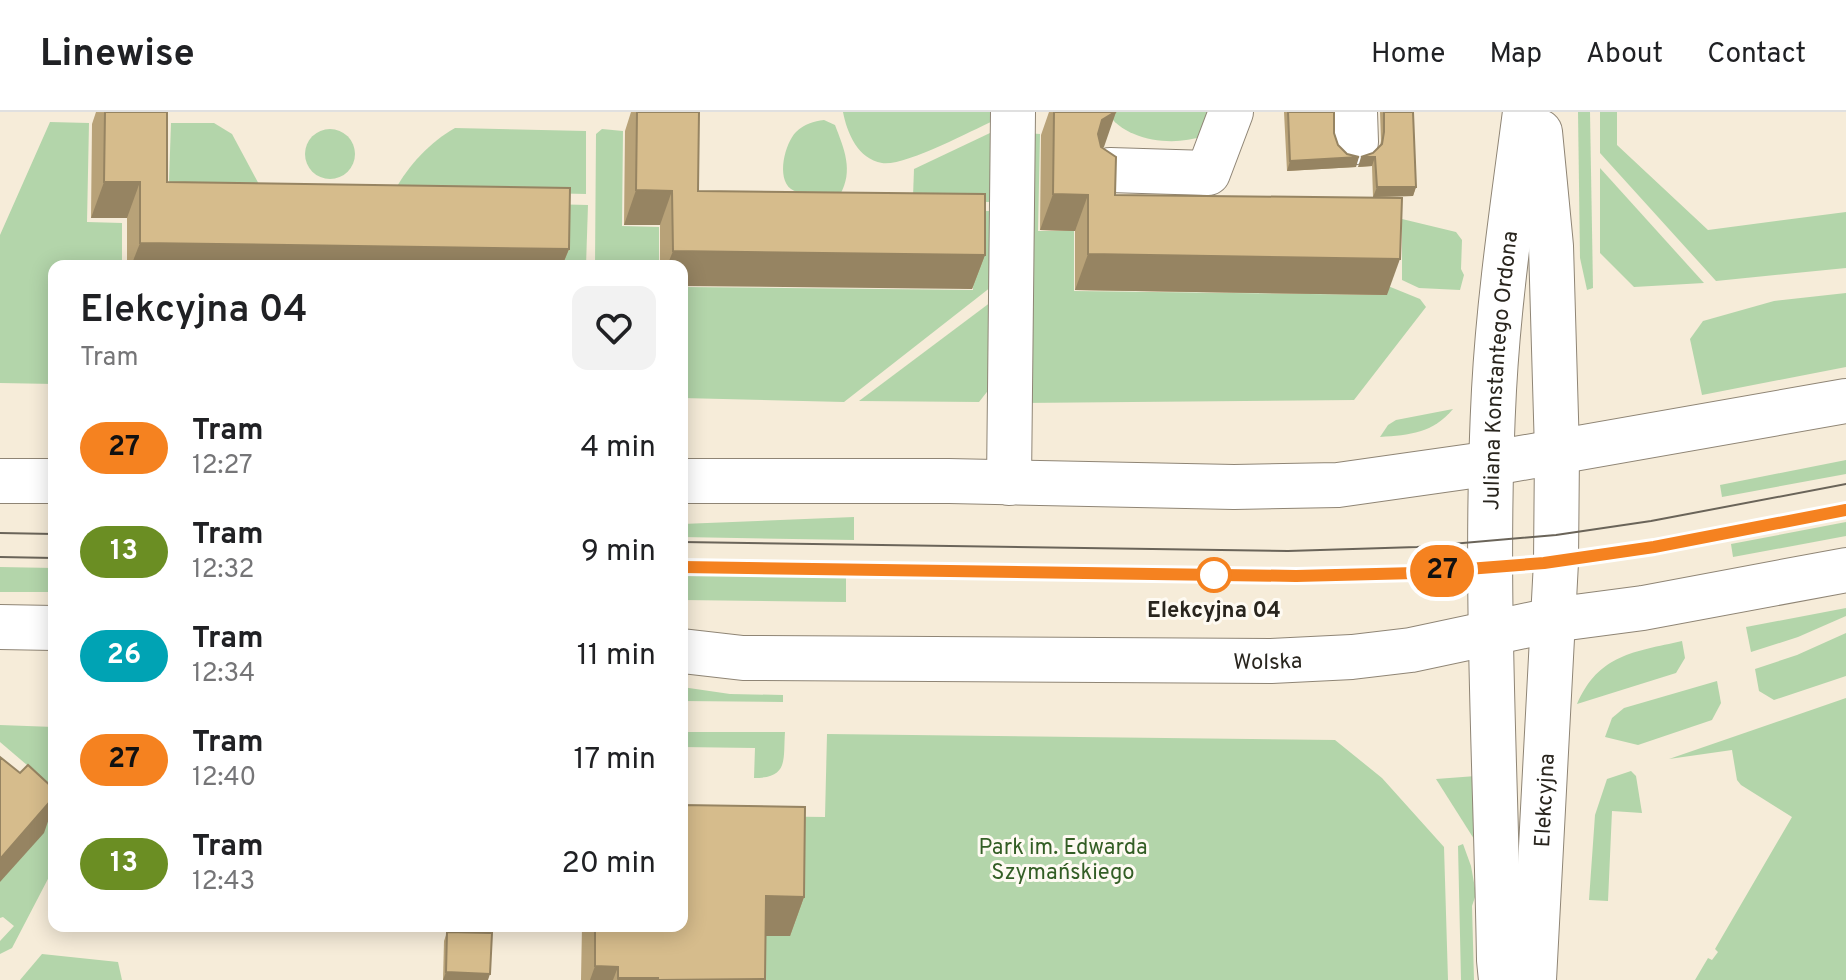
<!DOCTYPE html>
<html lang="en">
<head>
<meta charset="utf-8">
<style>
  body { margin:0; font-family:Overpass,sans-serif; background:#f2f2f2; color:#202124; height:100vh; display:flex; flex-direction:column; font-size:30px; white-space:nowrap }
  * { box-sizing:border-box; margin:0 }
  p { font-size:26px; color:#757577 }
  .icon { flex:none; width:44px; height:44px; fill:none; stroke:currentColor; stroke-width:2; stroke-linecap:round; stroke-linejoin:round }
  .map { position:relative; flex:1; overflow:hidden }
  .panel { position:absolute; left:48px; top:148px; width:640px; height:672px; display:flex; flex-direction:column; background:#fff; border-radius:16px; box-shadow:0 4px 20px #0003 }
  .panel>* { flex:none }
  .badge { padding:0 16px; border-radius:26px; font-size:28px; line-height:52px }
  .map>.badge { position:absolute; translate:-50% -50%; box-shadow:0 0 0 4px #fff }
  .round { display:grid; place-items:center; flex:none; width:84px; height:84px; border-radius:16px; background:#f2f2f2 }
  .headline { display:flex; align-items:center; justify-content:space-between; height:136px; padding:0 32px }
  h1 { font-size:38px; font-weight:600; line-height:60px }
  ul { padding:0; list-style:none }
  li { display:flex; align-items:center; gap:24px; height:104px; padding:0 32px }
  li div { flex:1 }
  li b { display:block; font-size:30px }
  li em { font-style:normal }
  li .badge { min-width:88px; font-weight:700; text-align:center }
  header { display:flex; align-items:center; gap:48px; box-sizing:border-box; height:112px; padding:0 40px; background:#fff; border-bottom:2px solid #e0e0e0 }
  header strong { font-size:38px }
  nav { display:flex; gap:44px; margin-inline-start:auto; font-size:28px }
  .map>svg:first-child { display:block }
  .green { fill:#b3d5aa }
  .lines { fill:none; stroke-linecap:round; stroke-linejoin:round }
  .minor-casing { stroke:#8f8575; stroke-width:46 }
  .major-casing { stroke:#8f8575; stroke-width:46 }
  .minor { stroke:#fff; stroke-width:44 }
  .major { stroke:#fff; stroke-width:44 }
  .tram { stroke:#6a6459; stroke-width:2 }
  .wall { fill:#b8a278 }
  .shaded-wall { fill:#968462 }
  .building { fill:#d6bc8c; stroke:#968462; stroke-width:2 }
  .line-casing { stroke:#fff; stroke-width:18 }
  .line { stroke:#f58220; stroke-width:12 }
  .stop-dot { fill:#fff; stroke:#f58220; stroke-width:4 }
  .labels { text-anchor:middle; stroke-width:6; stroke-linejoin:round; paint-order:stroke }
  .street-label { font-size:22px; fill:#29251e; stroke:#fefaf2 }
  .stop-label { font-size:22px; font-weight:bold; fill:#29251e; stroke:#fefaf2 }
  .park-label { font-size:22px; fill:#335e25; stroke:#fefaf2 }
</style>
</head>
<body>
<header>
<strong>Linewise</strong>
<nav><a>Home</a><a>Map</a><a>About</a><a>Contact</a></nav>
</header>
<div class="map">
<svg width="1846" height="868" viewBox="0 0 1846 868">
  <rect width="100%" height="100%" fill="#f6ecd9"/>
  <g class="green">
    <path d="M 843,0 L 996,0 L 993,9 C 971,19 903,55 882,51 C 858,47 847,21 843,0 Z"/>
    <path d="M 1107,0 L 1215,0 L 1203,24 C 1173,35 1124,29 1107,0 Z"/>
    <polygon points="1578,0 1590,0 1593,176 1587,178 1580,146"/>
    <polygon points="1600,0 1617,0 1617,33 1708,118 1846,100 1846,156 1716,169 1600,41"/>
    <path d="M 824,8 L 835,13 C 844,37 854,58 840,83 C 827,82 802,85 791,77 C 776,66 785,31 796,20 C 804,12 814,9 824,8 Z"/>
    <polygon points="50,10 89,11 87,110 122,111 122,154 54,154 54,272 0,271 0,123"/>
    <polygon points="171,11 214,11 232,22 262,78 176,77 169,69"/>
    <path d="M 455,16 L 586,19 L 586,82 L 395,78 C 408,54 430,30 455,16 Z"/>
    <polygon points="602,17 623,19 622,114 659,115 659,154 595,154 596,22"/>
    <circle cx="330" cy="42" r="25"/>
    <polygon points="990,21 996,24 991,90 918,89 913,85 914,57"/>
    <polygon points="1025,21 1040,22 1038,119 1074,119 1074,179 1387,183 1388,174 1420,187 1426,195 1354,288 1021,291"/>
    <polygon points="1600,56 1704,171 1634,175 1600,141"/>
    <polygon points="505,91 588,93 586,154 557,154"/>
    <polygon points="910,98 989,99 993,103 991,175 844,290 682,286 682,175 973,178 974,115"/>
    <polygon points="1402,107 1456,120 1462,128 1461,157 1464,163 1460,178 1419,176 1402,168"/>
    <polygon points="1846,181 1846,255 1702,283 1690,227 1703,209 1774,189"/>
    <polygon points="991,190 990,276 979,290 859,289"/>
    <path d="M 1453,297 C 1433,321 1410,323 1380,325 L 1388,313 L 1396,308 Z"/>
    <polygon points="1846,348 1846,362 1722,385 1720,373"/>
    <polygon points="854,405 854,428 682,425 682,412"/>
    <polygon points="1846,410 1846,424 1733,445 1731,432"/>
    <polygon points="0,455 54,456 54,480 0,480"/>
    <polygon points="682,463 846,465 846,490 682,488"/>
    <polygon points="1846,496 1846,504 1798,525 1751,540 1746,515"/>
    <polygon points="1846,521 1846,564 1774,588 1759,579 1755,557 1797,543"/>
    <path d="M 1682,529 L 1685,546 L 1676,561 L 1577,592 C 1599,542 1634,540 1682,529 Z"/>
    <polygon points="1717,569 1721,591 1712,608 1638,633 1605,625 1612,606 1624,596"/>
    <polygon points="682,575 730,582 783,583 783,590 682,589"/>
    <polygon points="1846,586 1846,868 1695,868 1708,846 1712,848 1718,840 1715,837 1792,705 1741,673 1737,668 1732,638 1669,647"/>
    <polygon points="0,613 54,615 54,676 0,630"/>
    <path d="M 682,620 L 785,620 C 783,648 789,666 754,666 L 755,636 L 682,635 Z"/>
    <polygon points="827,622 1335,628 1382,666 1444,735 1448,868 751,868 752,824 790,824 751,704 825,705"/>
    <polygon points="0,645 30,670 49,705 50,763 12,836 0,842 0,829 14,814 3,805 0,806"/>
    <polygon points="1631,659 1636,664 1642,701 1612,699 1608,789 1589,788 1595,703 1607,667"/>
    <polygon points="1476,664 1478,729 1474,727 1436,667"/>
    <polygon points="1463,732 1471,754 1476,782 1472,794 1474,868 1461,868 1458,734"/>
    <polygon points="42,842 118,850 122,868 20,868"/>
  </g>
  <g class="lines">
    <defs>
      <g id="minor">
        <polyline points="1355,0 1356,30"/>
        <polyline points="1110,58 1208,61 1231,0"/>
        <polyline points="1009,371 1013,0"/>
        <path id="s1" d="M 1501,868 L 1499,848 C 1496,658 1484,468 1494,278 C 1499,185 1513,92 1525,0"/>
        <path id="s2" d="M 1534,868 L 1556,450 L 1557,339 L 1551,134 L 1540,20"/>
      </g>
      <g id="major">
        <polyline points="0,369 54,369"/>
        <polyline points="682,369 949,369 1234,375 1338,373 1493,351 1846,289"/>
        <polyline points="0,515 54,516"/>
        <path id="s3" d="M 682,539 L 743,546 L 1271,549 L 1352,545 L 1411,538 L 1552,508 L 1643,496 L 1846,458"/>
      </g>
    </defs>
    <use href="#minor" class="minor-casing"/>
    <use href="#major" class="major-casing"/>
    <use href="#minor" class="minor"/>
    <use href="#major" class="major"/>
    <g class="tram">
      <polyline points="0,421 54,422"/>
      <polyline points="682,430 1288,439 1417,435 1556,423 1651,409 1846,372"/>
      <polyline points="0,445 54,446"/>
      <polyline points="682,455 1296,464 1416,461 1544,451 1654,435 1846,398"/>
    </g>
  </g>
  <g class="wall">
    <polygon points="96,0 167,0 167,70 569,137 562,154 127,154 127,106 91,106 92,12"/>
    <polygon points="631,0 699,0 698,79 985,143 972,177 682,154 660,154 660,113 624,113 625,19"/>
    <polygon points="1049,0 1116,0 1102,35 1115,83 1387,183 1075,178 1075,119 1040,118 1041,23"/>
    <polygon points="1284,0 1334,0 1334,21 1338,33 1356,55 1287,59"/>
    <polygon points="1380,0 1413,0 1416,75 1413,84 1373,85 1372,54 1358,55 1380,34 1381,29"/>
    <polygon points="804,785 790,824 765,824 765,868 581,868 582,814 682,814"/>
    <polygon points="447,820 488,868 443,868 444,829"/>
  </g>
  <g class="shaded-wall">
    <polygon points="1115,0 1116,0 1104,35 1089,44 1102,8"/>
    <polygon points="1359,45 1356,55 1287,59 1290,49"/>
    <polygon points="1361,45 1375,45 1372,54 1358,55"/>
    <polygon points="104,70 140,70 127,106 91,106"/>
    <polygon points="1377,75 1416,75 1413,84 1373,85"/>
    <polygon points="636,78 672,79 660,113 624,113"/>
    <polygon points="1053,82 1088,83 1075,119 1040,118"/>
    <polygon points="140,131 569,137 562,154 131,154"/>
    <polygon points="673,139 985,143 972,177 682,174 682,154 667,154"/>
    <polygon points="1088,142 1400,147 1387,183 1075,178"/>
    <polygon points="54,685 54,692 44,721 0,770 0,747"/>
    <polygon points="766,784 804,785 790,824 752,824"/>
    <polygon points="595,854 618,855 613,868 590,868"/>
    <polygon points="446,860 490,862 488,868 443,868"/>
    <polygon points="618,866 658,866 657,868 617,868"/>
  </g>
  <g class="building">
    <polygon points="105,0 167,0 167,70 570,76 569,137 140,131 140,70 104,70"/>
    <polygon points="637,0 699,0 698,79 985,82 985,143 673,139 672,79 636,78"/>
    <polygon points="1054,0 1115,0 1102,8 1098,22 1101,35 1116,45 1115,83 1402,86 1400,147 1088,142 1088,83 1053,82"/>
    <polygon points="1288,0 1334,0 1334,21 1338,33 1347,42 1359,45 1290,49"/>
    <polygon points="1384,0 1413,0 1416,75 1377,75 1375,45 1361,45 1373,41 1382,32 1384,20"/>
    <polygon points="0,645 20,661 28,653 54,677 54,685 0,747"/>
    <polygon points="682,693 805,695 804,785 766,784 765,867 658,868 658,866 618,866 618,855 595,854 595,814 682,814"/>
    <polygon points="447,820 492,821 490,862 446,860"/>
  </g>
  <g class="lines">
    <defs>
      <polyline id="line" points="682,455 1296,464 1416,461 1544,451 1654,435 1846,398"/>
    </defs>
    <use href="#line" class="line-casing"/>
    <use href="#line" class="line"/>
  </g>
  <circle class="stop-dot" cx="1214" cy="463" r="16"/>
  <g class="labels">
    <g class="street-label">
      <text dy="8" stroke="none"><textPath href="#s1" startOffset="610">Juliana Konstantego Ordona</textPath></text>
      <text dy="8" stroke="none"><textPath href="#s3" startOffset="586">Wolska</textPath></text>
      <text dy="8" stroke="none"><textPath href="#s2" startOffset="180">Elekcyjna</textPath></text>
    </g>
    <g class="stop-label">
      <text x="1214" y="505">Elekcyjna 04</text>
    </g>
    <g class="park-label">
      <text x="1063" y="742">Park im. Edwarda<tspan x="1063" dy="25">Szymańskiego</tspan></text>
    </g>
  </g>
</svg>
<b class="badge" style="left:1442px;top:459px;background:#f58220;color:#111">27</b>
<section class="panel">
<div class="headline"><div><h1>Elekcyjna 04</h1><p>Tram</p></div><a class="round"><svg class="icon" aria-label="heart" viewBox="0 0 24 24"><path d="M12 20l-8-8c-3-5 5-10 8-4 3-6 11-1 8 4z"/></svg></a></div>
<ul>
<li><span class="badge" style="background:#f58220;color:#111">27</span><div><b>Tram</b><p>12:27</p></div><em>4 min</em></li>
<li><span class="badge" style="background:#6b8e23;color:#fff">13</span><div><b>Tram</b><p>12:32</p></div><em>9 min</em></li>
<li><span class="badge" style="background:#00a3b4;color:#fff">26</span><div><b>Tram</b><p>12:34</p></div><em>11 min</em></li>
<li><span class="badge" style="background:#f58220;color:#111">27</span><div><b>Tram</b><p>12:40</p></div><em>17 min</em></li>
<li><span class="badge" style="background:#6b8e23;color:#fff">13</span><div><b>Tram</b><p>12:43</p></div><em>20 min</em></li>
</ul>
</section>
</div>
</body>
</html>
